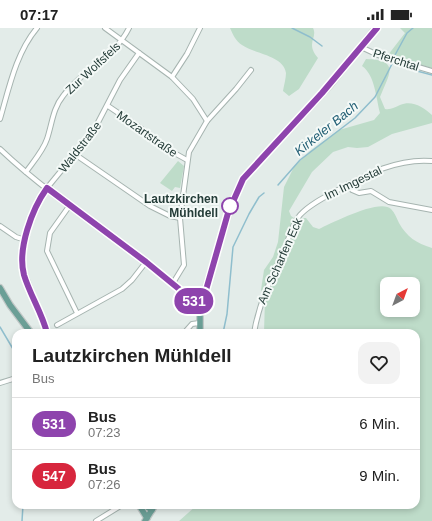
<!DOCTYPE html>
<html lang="de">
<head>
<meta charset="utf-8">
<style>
  body { margin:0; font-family:Arial,sans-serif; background:#f2f2f2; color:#222; height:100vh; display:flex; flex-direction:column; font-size:15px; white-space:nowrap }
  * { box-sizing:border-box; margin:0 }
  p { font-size:13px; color:#767676 }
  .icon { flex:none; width:22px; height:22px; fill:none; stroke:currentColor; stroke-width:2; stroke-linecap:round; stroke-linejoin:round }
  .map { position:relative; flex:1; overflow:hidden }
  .side { position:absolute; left:12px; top:301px; width:408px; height:180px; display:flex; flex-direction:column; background:#fff; border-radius:12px; box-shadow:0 2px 6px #0003 }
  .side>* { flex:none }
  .badge { padding:0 8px; border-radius:13px; font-size:14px; line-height:26px }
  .needle { width:26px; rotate:41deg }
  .buttons { position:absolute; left:380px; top:249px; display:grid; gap:8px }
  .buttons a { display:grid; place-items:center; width:40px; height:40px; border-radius:8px; background:#fff; box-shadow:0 2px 6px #0003; font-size:20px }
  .map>.badge { position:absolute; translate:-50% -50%; box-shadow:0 0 0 2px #fff }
  .round { display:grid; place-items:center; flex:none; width:42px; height:42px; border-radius:12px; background:#f2f2f2 }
  .overview { display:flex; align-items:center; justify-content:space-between; height:68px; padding:0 20px }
  h1 { font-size:19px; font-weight:800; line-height:30px }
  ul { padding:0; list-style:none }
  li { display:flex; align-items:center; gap:12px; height:52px; padding:0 20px; border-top:1px solid #e0e0e0 }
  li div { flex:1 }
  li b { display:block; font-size:15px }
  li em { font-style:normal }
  li .badge { min-width:44px; font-weight:700; text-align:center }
  .status { display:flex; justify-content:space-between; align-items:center; height:28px; padding:0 20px; background:#fff; direction:ltr }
  .status svg { height:11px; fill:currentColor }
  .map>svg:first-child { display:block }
  .green { fill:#bedcc9; fill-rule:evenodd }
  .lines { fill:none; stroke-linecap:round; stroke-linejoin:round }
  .stream { stroke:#8fbecd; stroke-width:1.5 }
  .minor-casing { stroke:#a6b4b0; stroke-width:6 }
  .major-casing { stroke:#c2c8c7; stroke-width:8 }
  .minor { stroke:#fff; stroke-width:4 }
  .major { stroke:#6b9f96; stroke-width:5.5 }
  .line-casing { stroke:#fff; stroke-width:9 }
  .line { stroke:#8e44ad; stroke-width:6 }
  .stop-dot { fill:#fff; stroke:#8e44ad; stroke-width:2 }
  .labels { text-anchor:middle; stroke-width:4; stroke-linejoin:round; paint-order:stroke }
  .street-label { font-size:12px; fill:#243c38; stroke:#f4f9f7 }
  .stop-label { font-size:12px; font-weight:bold; fill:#243c38; stroke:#f4f9f7; text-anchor:end }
  .water-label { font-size:13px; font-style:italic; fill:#225f75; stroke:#f4f9f7 }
</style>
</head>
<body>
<div class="status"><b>07:17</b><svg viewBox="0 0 49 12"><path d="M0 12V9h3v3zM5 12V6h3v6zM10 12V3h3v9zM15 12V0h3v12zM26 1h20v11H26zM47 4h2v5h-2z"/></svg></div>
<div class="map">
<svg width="432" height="493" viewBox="0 0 432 493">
  <rect width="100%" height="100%" fill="#e3ece9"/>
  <g class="green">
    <path d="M 230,0 L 313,0 C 318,10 305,15 318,30 L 299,61 L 289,68 L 283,63 C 284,57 286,50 286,45 C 283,27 254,26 242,17 C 236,13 233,7 230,0 Z"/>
    <polygon points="400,0 432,0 432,40 388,27 405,5"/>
    <path d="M 366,31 C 401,32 389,46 380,69 L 385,81 C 391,82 395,79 400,77 C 412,72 423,79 432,87 L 432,95 L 392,106 L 368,119 L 357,120 L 348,119 L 333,124 L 312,144 L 289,183 L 291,188 L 294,190 L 306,190 L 313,199 L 319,201 C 332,195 380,170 391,181 C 395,185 397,191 399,195 C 407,209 416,215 432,220 L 432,493 L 179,493 L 197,477 L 416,477 L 416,305 L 264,305 L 265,270 L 261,262 L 264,242 L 273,229 L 278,214 L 284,159 L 294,139 L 310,123 L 339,102 L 374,92 L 380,85 C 376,70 375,47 362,38 ZM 387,256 L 413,256 L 413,282 L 387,282 Z"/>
    <polygon points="178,133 184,138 180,160 175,159 172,163 160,155"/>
  </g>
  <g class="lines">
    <g class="stream">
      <polyline points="292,0 310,9 322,18"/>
      <polyline points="395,27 407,5 413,0"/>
      <polyline points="402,39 432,47"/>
      <polyline points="278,157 300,132 355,90 375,69 393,34"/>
      <polyline points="0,299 16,326"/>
      <polyline points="223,305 227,286 233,219 249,186 259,169 264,165"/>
      <polyline points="22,493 23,477"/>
    </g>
    <defs>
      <g id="minor">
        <polyline points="105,0 172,49 193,71 207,93"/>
        <polyline points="361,19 378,27 432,43"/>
        <polyline points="172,49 187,26 200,0"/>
        <polyline points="108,78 142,101 169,122 187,132"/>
        <path d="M 0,91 C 9,60 16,25 37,0"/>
        <path d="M 0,121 C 44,163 97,197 146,233 C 160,245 186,270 202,275"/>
        <polyline points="76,127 150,178 170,188 180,190"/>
        <path d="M 26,144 C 33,134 43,123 47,111 C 52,96 53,80 63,68 C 82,42 115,29 129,0"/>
        <polyline points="348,156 352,162 359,165 371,163 389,174 432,182"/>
        <polyline points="70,177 50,205 47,223 77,285"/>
        <polyline points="0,198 16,209 25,212"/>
        <polyline points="173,255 184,237 180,190 189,124 207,93 236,61 251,42"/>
        <polyline points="57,297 122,261 132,252 146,234"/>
        <polyline points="47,305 22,238 23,220 32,190 39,172 47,160 93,104 120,52 139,25"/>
        <polyline points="184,305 192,296 199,295"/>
        <path d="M 254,305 C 259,275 271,250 284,223 C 289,211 291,197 300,187 C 310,176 325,169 338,162 C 367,146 398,130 432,133"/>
        <polyline points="0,355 16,350"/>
        <polyline points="96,493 122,477"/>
      </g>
      <g id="major">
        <polyline points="0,260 10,277 31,305"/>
        <polyline points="200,305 200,288 203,270 231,177 243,151 330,57 376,0"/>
        <polyline points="139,477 147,490"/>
        <polyline points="144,477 152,482"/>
        <polyline points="145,493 155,477"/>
      </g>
    </defs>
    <use href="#minor" class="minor-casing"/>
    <use href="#major" class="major-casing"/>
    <use href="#minor" class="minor"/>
    <use href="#major" class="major"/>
  </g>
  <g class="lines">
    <defs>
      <path id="line" d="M 47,305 C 42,285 30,267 24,247 C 17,221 32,181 47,160 L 146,234 L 190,270 L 202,276 L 228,185 L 243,151 L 322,65 L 377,0"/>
    </defs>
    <use href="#line" class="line-casing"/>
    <use href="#line" class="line"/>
  </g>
  <circle class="stop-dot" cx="230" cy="178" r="8"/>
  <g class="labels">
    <g class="street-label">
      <text transform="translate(396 32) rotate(18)" y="4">Pferchtal</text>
      <text transform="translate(93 40) rotate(-43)" y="4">Zur Wolfsfels</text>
      <text transform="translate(147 106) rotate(35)" y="4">Mozartstraße</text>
      <text transform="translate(80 119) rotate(-52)" y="4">Waldstraße</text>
      <text transform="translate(353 155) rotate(-26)" y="4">Im Imgestal</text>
      <text transform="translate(280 233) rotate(-66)" y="4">Am Scharfen Eck</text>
    </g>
    <g class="stop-label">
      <text x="218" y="175">Lautzkirchen<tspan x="218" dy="14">Mühldell</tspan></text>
    </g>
    <g class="water-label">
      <text transform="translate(326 100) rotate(-39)" y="5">Kirkeler Bach</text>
    </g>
  </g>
</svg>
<div class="buttons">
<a><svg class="needle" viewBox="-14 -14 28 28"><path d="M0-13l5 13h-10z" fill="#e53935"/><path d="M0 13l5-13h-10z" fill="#767676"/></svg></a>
</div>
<b class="badge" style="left:194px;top:273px;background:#8e44ad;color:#fff">531</b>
<section class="side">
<div class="overview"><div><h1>Lautzkirchen Mühldell</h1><p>Bus</p></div><a class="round"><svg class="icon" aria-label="heart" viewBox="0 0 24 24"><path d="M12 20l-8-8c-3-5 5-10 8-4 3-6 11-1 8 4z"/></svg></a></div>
<ul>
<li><span class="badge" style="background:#8e44ad;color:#fff">531</span><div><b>Bus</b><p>07:23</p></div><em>6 Min.</em></li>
<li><span class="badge" style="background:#d7263d;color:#fff">547</span><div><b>Bus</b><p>07:26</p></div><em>9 Min.</em></li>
</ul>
</section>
</div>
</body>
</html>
